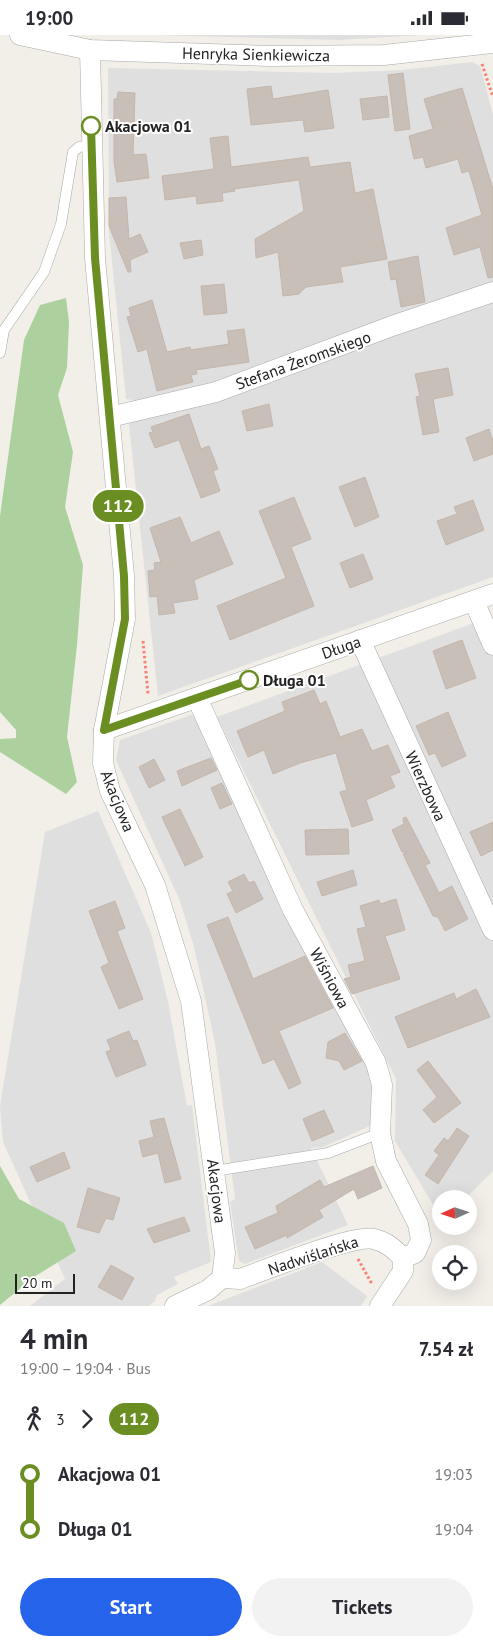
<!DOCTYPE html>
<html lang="en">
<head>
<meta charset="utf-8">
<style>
  body { margin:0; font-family:"PT Sans",sans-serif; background:#f2f2f3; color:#2b2b33; height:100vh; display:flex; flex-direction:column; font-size:19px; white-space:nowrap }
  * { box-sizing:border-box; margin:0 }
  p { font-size:16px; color:#7c7c81 }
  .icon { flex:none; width:28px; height:28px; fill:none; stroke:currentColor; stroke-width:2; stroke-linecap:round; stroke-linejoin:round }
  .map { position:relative; height:1271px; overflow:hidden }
  .sheet { display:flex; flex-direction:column; background:#fff; flex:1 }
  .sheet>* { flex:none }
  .badge { padding:0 10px; border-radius:16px; font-size:18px; line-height:32px }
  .needle { width:32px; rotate:267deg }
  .controls { position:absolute; left:432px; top:1155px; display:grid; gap:10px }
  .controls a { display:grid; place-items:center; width:45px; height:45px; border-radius:50%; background:#fff; box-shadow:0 5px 20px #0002; font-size:25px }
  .scale { position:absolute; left:15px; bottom:12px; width:60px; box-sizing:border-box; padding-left:5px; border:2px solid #222; border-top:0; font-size:14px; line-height:18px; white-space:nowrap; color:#222; -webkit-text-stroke:4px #fff; paint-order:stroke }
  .map>.badge { position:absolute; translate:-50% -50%; box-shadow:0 0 0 2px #fff }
  .legs { display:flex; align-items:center; gap:8px; height:55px; padding:0 20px; font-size:16px }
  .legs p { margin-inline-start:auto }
  .summary { display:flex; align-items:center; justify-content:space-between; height:85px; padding:0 20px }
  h1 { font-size:28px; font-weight:600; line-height:38px }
  .primary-button { display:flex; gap:10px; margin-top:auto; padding:10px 20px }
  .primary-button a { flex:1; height:58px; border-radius:30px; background:#2563eb; color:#fff; font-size:20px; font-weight:600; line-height:58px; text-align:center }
  .primary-button a+a { background:#f2f2f3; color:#2b2b33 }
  ul { padding:0 20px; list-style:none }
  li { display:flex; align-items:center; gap:18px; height:55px; font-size:19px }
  li i { display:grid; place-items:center; width:8px; height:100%; margin:0 6px; background:currentColor }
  li i::after { content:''; width:12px; height:12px; margin:-6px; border:4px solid; border-radius:50%; background:#fff }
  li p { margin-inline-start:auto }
  li:first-child i { background:linear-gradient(#0000 50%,currentColor 0) }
  li:last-child i { background:linear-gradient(currentColor 50%,#0000 0) }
  .status { display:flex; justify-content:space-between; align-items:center; height:35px; padding:0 25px; background:#fff; direction:ltr }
  .status svg { height:14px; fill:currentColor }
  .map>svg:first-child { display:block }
  .residential { fill:#e0dfdf }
  .forest { fill:#add19e }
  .building { fill:#c7bfb8; stroke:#c4b6ab }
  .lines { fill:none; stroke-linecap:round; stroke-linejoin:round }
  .service-casing { stroke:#a9a9a9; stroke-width:11 }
  .minor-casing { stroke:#a9a9a9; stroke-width:21 }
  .path { stroke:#fa8072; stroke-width:3; stroke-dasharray:2.5 2.5; stroke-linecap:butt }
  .service { stroke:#fff; stroke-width:10 }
  .minor { stroke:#fff; stroke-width:20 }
  .line-1-casing { stroke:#fff; stroke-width:11 }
  .line-1 { stroke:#6b8e23; stroke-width:8 }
  .stop-1-dot { fill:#fff; stroke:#6b8e23; stroke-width:2.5 }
  .labels { text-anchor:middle; stroke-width:4; stroke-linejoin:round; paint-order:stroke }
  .street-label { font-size:16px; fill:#222; stroke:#fff }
  .stop-label { font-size:16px; font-weight:bold; fill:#222; stroke:#fff; text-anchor:start }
</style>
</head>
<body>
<div class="status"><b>19:00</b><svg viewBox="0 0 49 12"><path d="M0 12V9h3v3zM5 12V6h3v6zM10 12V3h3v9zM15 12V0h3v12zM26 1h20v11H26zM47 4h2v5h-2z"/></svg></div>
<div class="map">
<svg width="493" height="1271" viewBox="0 0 493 1271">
  <rect width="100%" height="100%" fill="#f2efe9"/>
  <g class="residential">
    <polygon points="154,0 422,0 340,5"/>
    <polygon points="472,27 480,31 493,79 493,248 152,368 126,364 109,197 108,33 334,38 402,35"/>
    <polygon points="493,265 493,542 158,661 129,389 133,384"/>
    <polygon points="493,581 493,1136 465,1164 441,1164 441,1183 395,1106 396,1044 217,682"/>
    <polygon points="191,680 197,682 377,1050 372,1090 323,1112 311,1113 348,1190 245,1229 239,1226 230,1167 235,1164 215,1008 194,912 180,866 116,725 120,705"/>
    <polygon points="98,776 151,898 168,967 187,1071 192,1070 211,1227 174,1242 178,1249 157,1260 155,1266 149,1271 30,1271 65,1244 3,1107 0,1071 45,797"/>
    <polygon points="322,1227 367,1261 361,1271 208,1271"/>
  </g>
  <g class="forest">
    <polygon points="66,263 69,287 67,333 58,360 73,417 65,472 83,530 77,610 67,702 77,747 66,759 0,717 0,704 16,703 16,695 0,677 0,481 24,305 40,270"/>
    <polygon points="0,1131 19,1164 64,1188 76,1216 34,1242 0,1270"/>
  </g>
  <g class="building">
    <polygon points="403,38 410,94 395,96 388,40"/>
    <polygon points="271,51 273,64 328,55 334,93 305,97 303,85 251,90 247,54"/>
    <polygon points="462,53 493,154 493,242 488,243 480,212 454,220 446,193 482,180 469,136 462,138 458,124 426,133 423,122 414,124 409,101 433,94 424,64"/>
    <polygon points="118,57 135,58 133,120 146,119 149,143 117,147 114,126 114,64 117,64"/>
    <polygon points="387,61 389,82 363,85 360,64"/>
    <polygon points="228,101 231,132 308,122 310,132 350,127 355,158 373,154 387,224 340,232 343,247 306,252 299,259 283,261 278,217 256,223 255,204 304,176 299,145 234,154 235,156 222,158 223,166 197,169 196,161 165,165 162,141 214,134 210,103"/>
    <polygon points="126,162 129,204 140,199 148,217 130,225 131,237 128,237 109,191 109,163"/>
    <polygon points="201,205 203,220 184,224 180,208"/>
    <polygon points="418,221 425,267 401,272 397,250 396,244 391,245 388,227"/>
    <polygon points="224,249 227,278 204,280 201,251"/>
    <polygon points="152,265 167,317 190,312 191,315 229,309 227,296 244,294 249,327 196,335 197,339 191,340 193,347 157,356 147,314 138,317 127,282 131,281 129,273"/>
    <polygon points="448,333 453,360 433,364 439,397 423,400 416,362 420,361 415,339"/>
    <polygon points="269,369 273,391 247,396 242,376"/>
    <polygon points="189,379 201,414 209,411 218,434 213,436 220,456 201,463 179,405 155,413 149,398 153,397 151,392"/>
    <polygon points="489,394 493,406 493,419 474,426 466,403"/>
    <polygon points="365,442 379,482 355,492 339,452"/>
    <polygon points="294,462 311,504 291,512 314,571 230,605 217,571 286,543 259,476"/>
    <polygon points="473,465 484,495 446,510 437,486 457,479 454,472"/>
    <polygon points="180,482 191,508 219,496 233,529 194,545 198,564 173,568 175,578 159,580 157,561 150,562 148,536 155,535 154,528 161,527 150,493"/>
    <polygon points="363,519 373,544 350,553 340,528"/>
    <polygon points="462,605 476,643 446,654 433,616"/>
    <polygon points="314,655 320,669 326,666 340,702 362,694 372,716 388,710 400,737 390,741 395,752 366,765 373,785 352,792 340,757 347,755 336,718 300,728 273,739 264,715 248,722 237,696 285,676 282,667"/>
    <polygon points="448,677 466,721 442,732 435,718 429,720 416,691"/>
    <polygon points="211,723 217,735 182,751 177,736"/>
    <polygon points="154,724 165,745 149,753 139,732"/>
    <polygon points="222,748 232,769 220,774 211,753"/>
    <polygon points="180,774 203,822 185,831 162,782"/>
    <polygon points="406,782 430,828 425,830 439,858 452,851 468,884 445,896 438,882 433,881 403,819 407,817 402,817 392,795 404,789 403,783"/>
    <polygon points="493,787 493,815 481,821 470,797"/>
    <polygon points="348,794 349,819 306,820 305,795"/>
    <polygon points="353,835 357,850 322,861 317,847"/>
    <polygon points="244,839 249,848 254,846 263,864 236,878 227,859 233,856 228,847"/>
    <polygon points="396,864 405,895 385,901 400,944 352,959 344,944 351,942 348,930 365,926 357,894 366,892 360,871 379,865 380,869"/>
    <polygon points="115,866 125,893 117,896 143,964 119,974 101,932 109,928 89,876"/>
    <polygon points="228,882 253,944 305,921 333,973 279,996 301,1048 289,1054 274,1024 263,1029 207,890"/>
    <polygon points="476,954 490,982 408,1013 395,982 454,958 456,964"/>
    <polygon points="129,996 133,1006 137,1005 146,1030 116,1042 106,1017 111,1015 107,1005"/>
    <polygon points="345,998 362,1026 344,1035 339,1026 326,1023 328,1007"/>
    <polygon points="428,1026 461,1068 434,1088 423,1075 437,1062 417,1035"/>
    <polygon points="324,1075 334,1097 312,1106 303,1084"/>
    <polygon points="164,1083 181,1144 165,1148 158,1118 143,1122 139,1106 154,1102 150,1086"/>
    <polygon points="457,1093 469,1101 438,1149 425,1140 439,1120 434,1116 444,1103 448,1106"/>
    <polygon points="64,1117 70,1133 37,1147 30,1132"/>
    <polygon points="373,1131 382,1153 358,1164 354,1154 319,1175 323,1182 287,1203 287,1200 255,1214 245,1192 278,1178 276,1171 320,1145 324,1152"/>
    <polygon points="88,1153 120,1163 113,1185 106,1183 99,1198 77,1192"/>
    <polygon points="184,1182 190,1196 154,1208 147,1194"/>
    <polygon points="111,1230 134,1243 122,1265 98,1252"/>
  </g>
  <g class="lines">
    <defs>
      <g id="service">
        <polyline points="0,318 4,295 44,237 61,189 73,117 79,112 92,110"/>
        <polyline points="214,1136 328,1118 380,1098"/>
      </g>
      <g id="minor">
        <polyline points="20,0 90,15 269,21 384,20 493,8"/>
        <polyline points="90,15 95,223 124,541 125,584 104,695 103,728 110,756 155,850 191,966 225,1218 222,1243 208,1255 175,1271"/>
        <polyline points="110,382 216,357 392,291 493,257"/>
        <polyline points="474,566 493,610"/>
        <polyline points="360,605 493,895"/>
        <polyline points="197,663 293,875 376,1028 382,1050 380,1098 386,1126 418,1189 421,1205 415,1218 403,1223"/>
        <polyline points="104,695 493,559"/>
        <path d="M 222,1243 L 240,1244 C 266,1235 353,1199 374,1204 C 387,1207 394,1214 403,1223 L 403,1236 L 380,1271"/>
      </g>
    </defs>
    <use href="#service" class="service-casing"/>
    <use href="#minor" class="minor-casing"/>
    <g class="path">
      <polyline points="482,29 493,62"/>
      <polyline points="143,606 148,659"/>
      <polyline points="358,1224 372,1249"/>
    </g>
    <use href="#service" class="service"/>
    <use href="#minor" class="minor"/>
  </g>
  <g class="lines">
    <defs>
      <polyline id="line-1" points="91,91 95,223 124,541 125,584 104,695 249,645"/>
    </defs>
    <use href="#line-1" class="line-1-casing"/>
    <use href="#line-1" class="line-1"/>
  </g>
  <g class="stop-1-dot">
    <circle cx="91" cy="91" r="9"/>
    <circle cx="249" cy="645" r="9"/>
  </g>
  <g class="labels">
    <g class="street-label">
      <text transform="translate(256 19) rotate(1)" y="6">Henryka Sienkiewicza</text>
      <text transform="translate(303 325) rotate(-20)" y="6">Stefana Żeromskiego</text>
      <text transform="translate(341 612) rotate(-19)" y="6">Długa</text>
      <text transform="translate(426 751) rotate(65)" y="6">Wierzbowa</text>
      <text transform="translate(118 766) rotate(68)" y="6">Akacjowa</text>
      <text transform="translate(330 943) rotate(62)" y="6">Wiśniowa</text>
      <text transform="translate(217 1156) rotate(83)" y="6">Akacjowa</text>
      <text transform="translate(313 1220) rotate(-18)" y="6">Nadwiślańska</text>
    </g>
    <g class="stop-label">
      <text x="105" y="97">Akacjowa 01</text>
      <text x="263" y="651">Długa 01</text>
    </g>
  </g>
</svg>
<div class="controls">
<a><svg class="needle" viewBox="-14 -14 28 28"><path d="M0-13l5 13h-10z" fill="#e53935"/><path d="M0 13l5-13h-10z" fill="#7c7c81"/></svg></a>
<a><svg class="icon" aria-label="locate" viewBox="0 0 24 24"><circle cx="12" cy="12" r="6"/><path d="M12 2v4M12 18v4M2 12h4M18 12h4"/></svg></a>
</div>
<div class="scale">20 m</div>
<b class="badge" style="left:118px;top:471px;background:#6b8e23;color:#fff">112</b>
</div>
<section class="sheet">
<div class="summary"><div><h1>4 min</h1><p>19:00 – 19:04 · Bus</p></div><b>7.54 zł</b></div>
<div class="legs"><svg class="icon" aria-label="walk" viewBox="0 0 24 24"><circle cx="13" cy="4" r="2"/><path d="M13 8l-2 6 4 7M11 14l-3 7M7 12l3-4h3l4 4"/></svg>3<svg class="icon" aria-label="forward" viewBox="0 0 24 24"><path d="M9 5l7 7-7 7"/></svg><b class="badge" style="background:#6b8e23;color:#fff">112</b></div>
<ul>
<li><i style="color:#6b8e23"></i><b>Akacjowa 01</b><p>19:03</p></li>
<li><i style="color:#6b8e23"></i><b>Długa 01</b><p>19:04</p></li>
</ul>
<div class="primary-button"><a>Start</a><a>Tickets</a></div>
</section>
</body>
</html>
